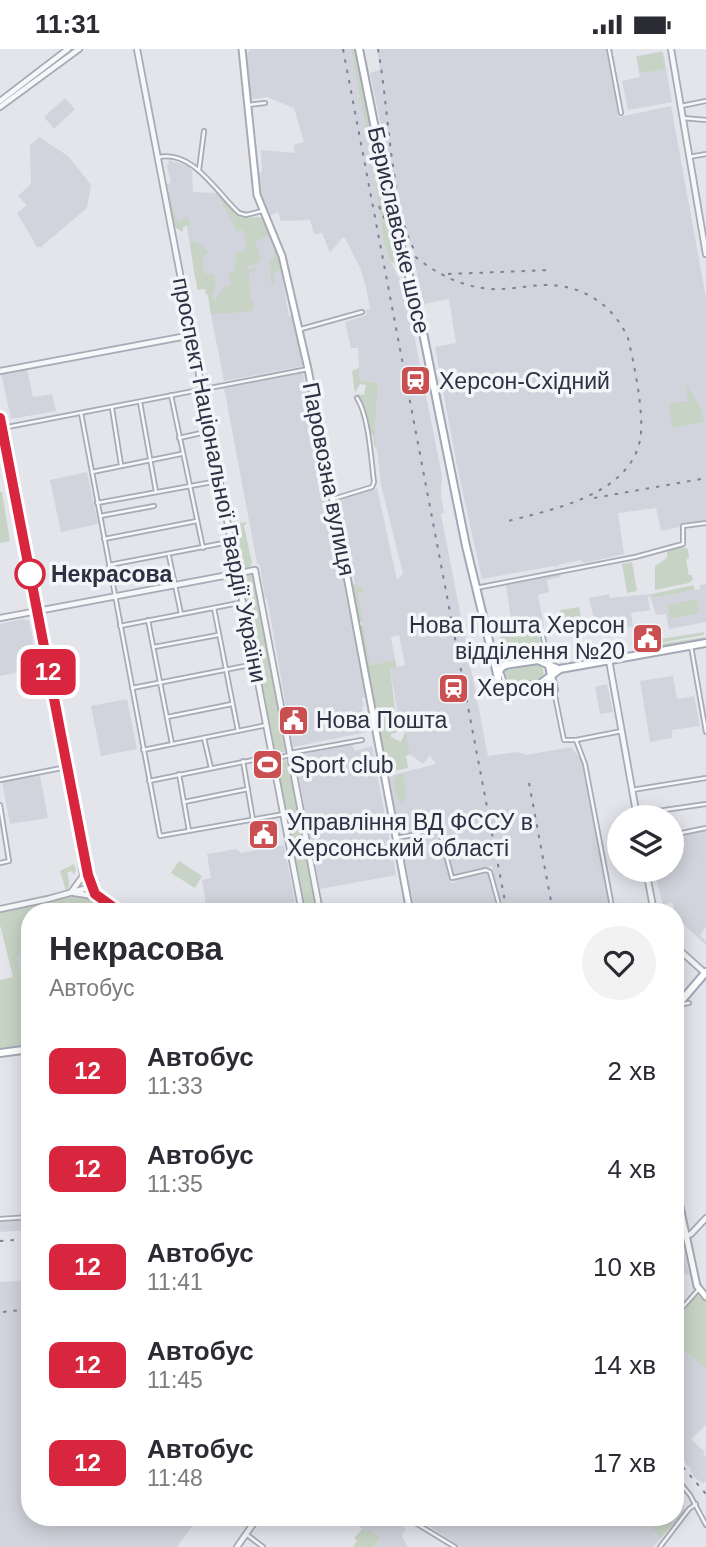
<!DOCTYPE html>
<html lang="uk">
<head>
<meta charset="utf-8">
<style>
  body { margin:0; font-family:Helvetica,sans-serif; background:#f2f2f3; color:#2b2b33; height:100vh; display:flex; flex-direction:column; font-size:26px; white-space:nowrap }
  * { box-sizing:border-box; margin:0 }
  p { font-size:23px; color:#7c7c81 }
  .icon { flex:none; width:38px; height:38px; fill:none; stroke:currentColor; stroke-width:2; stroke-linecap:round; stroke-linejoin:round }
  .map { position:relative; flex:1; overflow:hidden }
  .side { position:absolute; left:21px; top:854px; width:663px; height:623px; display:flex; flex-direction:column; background:#fff; border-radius:28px; box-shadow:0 4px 18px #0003 }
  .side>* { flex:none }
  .badge { padding:0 14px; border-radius:10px; font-size:24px; line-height:46px }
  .fabs { position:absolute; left:607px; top:756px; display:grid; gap:14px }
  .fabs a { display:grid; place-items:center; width:77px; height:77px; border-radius:50%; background:#fff; box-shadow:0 4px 18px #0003; font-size:35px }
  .map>.badge { position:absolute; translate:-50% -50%; box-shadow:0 0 0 4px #fff }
  .round { display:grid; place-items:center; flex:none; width:74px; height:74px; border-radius:37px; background:#f2f2f3 }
  .summary { display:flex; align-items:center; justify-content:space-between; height:119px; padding:0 28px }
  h1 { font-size:33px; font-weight:600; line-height:52px }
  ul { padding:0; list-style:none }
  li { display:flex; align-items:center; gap:21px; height:98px; padding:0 28px }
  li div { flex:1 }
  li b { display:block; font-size:26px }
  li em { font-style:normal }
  li .badge { min-width:77px; font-weight:700; text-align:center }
  .status { display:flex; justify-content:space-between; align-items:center; height:49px; padding:0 35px; background:#fff; direction:ltr }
  .status svg { height:19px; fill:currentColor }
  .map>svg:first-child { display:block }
  .built { fill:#d2d4dd }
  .green { fill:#c7d4c5 }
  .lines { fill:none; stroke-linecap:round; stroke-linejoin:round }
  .minor-casing { stroke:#a8abb5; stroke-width:6 }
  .tertiary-casing { stroke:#a8abb5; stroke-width:8 }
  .secondary-casing { stroke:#a8abb5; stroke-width:9 }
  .primary-casing { stroke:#a3a8b6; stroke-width:10 }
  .minor { stroke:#f6f7f9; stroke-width:2.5 }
  .tertiary { stroke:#f6f7f9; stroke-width:4.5 }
  .secondary { stroke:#fff; stroke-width:5 }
  .primary { stroke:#fff; stroke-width:6 }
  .rail { stroke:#7d8394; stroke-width:2; stroke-dasharray:3.5 7; stroke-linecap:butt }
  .line-casing { stroke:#fff; stroke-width:16 }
  .line { stroke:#d7263d; stroke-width:10 }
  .stop-dot { fill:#fff; stroke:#d7263d; stroke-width:3.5 }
  .labels { text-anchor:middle; stroke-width:7; stroke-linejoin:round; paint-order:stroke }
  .street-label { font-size:23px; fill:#2c3143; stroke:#f3f5f8 }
  .poi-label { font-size:23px; fill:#2c3143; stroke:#f3f5f8; text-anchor:start }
  .stop-label { font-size:23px; font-weight:bold; fill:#2c3143; stroke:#f3f5f8; text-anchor:start }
</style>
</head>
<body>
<div class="status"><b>11:31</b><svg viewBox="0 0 49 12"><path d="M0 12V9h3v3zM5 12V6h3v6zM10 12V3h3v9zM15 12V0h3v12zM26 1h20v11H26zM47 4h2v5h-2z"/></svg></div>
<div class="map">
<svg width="706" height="1498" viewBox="0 0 706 1498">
  <rect width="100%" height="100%" fill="#e3e5eb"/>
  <g class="built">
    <polygon points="250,0 351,0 374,126 383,190 390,212 405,240 442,427 441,447 444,464 441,465 488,707 518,703 526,706 571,698 581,711 611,857 597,863 502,863 492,817 453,827 439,776 430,774 417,783 400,786 389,727 436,715 430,706 423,715 410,705 405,677 400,677 390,620 405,616 399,586 391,588 395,611 370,616 339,450 377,439 397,531 403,525 381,436 375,383 378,335 360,332 358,299 351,299 345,273 367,266 365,261 370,260 366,238 361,221 345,189 342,189 330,204 322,184 314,185 310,171 281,172 278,163 269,167 261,149 258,124 262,123 261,101 295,104 294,96 304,93 294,59 267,48 251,50 246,8"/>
    <polygon points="377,0 606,0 619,68 671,57 706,249 706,471 682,474 680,478 661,482 656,459 618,464 624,505 584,514 581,511 558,516 558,518 554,517 482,530 457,417 435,298 456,294 449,250 424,255 413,208 415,206 401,172 370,24 380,21"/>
    <polygon points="663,2 672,53 628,61 622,32 640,28 636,7"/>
    <polygon points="65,49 75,60 54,80 44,68"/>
    <polygon points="39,88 68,107 91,136 87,159 41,198 37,198 17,164 27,156 18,147 31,135 30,96"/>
    <polygon points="169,111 188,117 192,121 193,143 217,144 235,165 247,193 271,186 277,198 289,267 292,267 303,317 224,332 210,261 207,228 195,230 186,172 174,174 167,135 171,134 167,117"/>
    <polygon points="27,319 33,348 52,345 56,362 11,370 1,324"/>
    <polygon points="303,324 365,648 362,649 364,658 362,658 367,683 293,698 267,549 265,549 260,516 257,514 224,339"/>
    <polygon points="87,423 98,475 61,483 50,431"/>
    <polygon points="560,524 561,528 547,531 549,543 538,546 544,578 513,584 506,536 509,533"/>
    <polygon points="706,535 706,573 669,580 666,565 656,566 650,547 648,548 650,561 631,564 633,577 597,584 589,549 609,545 610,549 652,545 653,549 700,540 700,536"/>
    <polygon points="23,570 29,572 34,595 29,597 34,620 0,627 0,575"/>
    <polygon points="673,627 677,650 694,647 700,677 672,681 672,689 650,693 640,632"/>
    <polygon points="607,635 613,663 600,665 595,638"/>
    <polygon points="127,650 137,700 101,707 91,657"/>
    <polygon points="352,695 355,702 372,697 396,826 320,840 295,707"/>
    <polygon points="40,726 48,769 10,775 2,733"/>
    <polygon points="428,778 433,778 437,781 451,834 455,833 454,830 488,824 493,848 497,847 499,863 415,863 401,789 420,788"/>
    <polygon points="706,781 706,878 700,886 706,892 706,896 678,870 672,853 663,856 654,821 672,821 672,788"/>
    <polygon points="284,796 295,853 247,863 207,863 202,831 211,829 207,805 236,800 241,804"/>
    <polygon points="26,894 30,894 30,945 24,946 17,907"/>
    <polygon points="30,1171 30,1181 0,1183 0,1173"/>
    <polygon points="684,1204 689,1225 676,1226 676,1206"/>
    <polygon points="30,1231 30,1468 199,1468 177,1498 0,1498 0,1233"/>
    <polygon points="676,1294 706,1320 706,1376 691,1390 705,1403 703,1405 706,1408 706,1432 703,1434 695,1429 690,1421 691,1420 676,1403"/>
    <polygon points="676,1435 680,1439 685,1462 653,1498 460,1498 416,1468 676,1468"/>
    <polygon points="361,1468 390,1468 406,1480 402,1487 408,1498 373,1498 380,1489 366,1483 356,1475"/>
  </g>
  <g class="green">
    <polygon points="351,0 355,0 392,177 399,201 396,202 397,214 395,215 390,212 383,190 374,126"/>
    <polygon points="662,3 665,20 640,24 637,8"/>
    <polygon points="167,137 176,169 181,173 186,167 191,175 183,178 183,183 173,177 166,138"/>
    <path d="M 219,146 C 226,153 234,168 245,169 C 252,169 256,167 262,169 L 277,198 L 280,222 L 274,223 L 274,236 L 271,234 L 270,212 L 274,209 L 275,204 L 271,188 L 268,187 L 254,193 L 259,201 L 261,209 L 258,214 L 248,217 L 248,221 L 257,219 L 256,222 L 249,223 L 250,249 L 255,256 L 251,262 C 237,264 225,264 212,265 L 210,261 L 208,246 L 206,245 L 205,240 L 197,241 L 197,238 L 190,193 L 195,192 L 209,203 L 202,211 L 204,224 L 214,226 L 216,238 L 212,247 L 215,251 L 225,237 L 230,237 L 231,234 L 228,223 L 234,222 L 237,202 L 243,203 L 247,197 L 242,181 L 236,182 C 232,168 223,159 219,146 Z"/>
    <path d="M 359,319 L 360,332 L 378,334 L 375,383 L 377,401 L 374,396 L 373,386 L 367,382 C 365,369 362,357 358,345 L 364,346 L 366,336 L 360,335 L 355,344 L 352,322 Z"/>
    <polygon points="685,334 701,359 704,373 672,379 669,355 688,352"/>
    <polygon points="0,443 2,443 10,492 0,494"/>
    <polygon points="235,472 237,474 247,473 244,477 252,514 250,518 243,519 239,515 231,475"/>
    <polygon points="682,498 688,500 689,509 686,511 689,526 692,526 693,531 689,534 655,541 655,517 667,509 667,502"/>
    <polygon points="632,513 637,542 627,544 622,515"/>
    <polygon points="249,524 254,527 287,702 276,705 241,528"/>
    <polygon points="355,535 358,538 362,538 364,542 358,544 363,572 358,574 351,536"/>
    <polygon points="694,536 694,541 653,549 652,545"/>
    <polygon points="697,550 699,564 670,570 667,556"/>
    <polygon points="579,558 584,586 575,589 572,587 574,583 578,581 576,575 563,578 560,561"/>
    <polygon points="363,576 370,616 395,611 397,618 390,620 398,683 391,685 391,688 401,693 406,681 410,705 406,707 408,719 387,723 358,577"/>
    <polygon points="538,581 542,601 539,604 509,608 509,611 505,611 500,609 499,604 502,603 499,588"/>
    <polygon points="704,583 704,586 642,597 641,593"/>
    <polygon points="705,588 705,592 641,602 640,598"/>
    <polygon points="537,612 542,616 544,627 542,632 506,636 504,619"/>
    <polygon points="286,711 290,714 318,863 304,863 276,717 278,713"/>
    <path d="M 404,724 L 406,750 L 400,754 C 395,743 387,728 404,724 Z"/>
    <polygon points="179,812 202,827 195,839 171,824"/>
    <path d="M 74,815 L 76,822 L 74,825 L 71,822 L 67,824 C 69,829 71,837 66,842 L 60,822 Z"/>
    <polygon points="69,847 88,850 111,863 50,863 51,853"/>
    <polygon points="33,855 40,855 43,863 30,863 30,893 26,896 30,903 17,907 24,945 30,945 30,996 0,999 0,931 13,928 0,876 0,863"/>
    <polygon points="697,1246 706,1253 706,1320 676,1294 676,1273"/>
    <polygon points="676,1461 680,1462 681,1465 661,1489 649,1475 653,1468 676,1468"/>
    <polygon points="362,1480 366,1483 369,1480 380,1489 373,1498 353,1498 357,1492 354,1489"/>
  </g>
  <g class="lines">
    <defs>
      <g id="minor">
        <polyline points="609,0 621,64"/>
        <polyline points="248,56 265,54"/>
        <polyline points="681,57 706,52"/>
        <polyline points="683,69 706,71"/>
        <path d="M 159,108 C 193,101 217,144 239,164 L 246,166 L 262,162"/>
        <polyline points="689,108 706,105"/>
        <polyline points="199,121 204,82"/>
        <polyline points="301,280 362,263"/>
        <polyline points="171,346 203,499"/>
        <polyline points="140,353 156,443"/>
        <polyline points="112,359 121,416"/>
        <polyline points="81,364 160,787 284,765"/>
        <polyline points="2,379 308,320"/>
        <polyline points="179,389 210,382"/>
        <polyline points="92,423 181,405"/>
        <path d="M 333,450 L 372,438 L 374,433 C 371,410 369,367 357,349"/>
        <polyline points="97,454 218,432"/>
        <polyline points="100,467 154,457"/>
        <polyline points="104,490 197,472"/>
        <polyline points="169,507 181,565"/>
        <polyline points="109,516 229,493"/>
        <polyline points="476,539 635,508 683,495 683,477 706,474"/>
        <polyline points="214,559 238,682"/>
        <polyline points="148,571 172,695"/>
        <polyline points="120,577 244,553"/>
        <polyline points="542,583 546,602"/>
        <polyline points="691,597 706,683"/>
        <polyline points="154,598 218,586"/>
        <polyline points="502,625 506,638"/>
        <polyline points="132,639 255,615"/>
        <polyline points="554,642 564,691 576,691 622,682"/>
        <polyline points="167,668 232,655"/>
        <polyline points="204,689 211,719"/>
        <polyline points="576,691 585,715 613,863"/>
        <polyline points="143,701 267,676"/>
        <polyline points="290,704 362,691"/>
        <polyline points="273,710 290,706"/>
        <polyline points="243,712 253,771"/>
        <polyline points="179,725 189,782"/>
        <polyline points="0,731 67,718"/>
        <polyline points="149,732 273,707"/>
        <polyline points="632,741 706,729"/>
        <polyline points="184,753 248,740"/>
        <polyline points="0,756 9,812 0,814"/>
        <polyline points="637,765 706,755"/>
        <polyline points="672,786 706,779"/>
        <polyline points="396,789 418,785 430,776 436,777 440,783 452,829 486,821 490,823 501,863"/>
        <polyline points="676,964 683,955 689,954"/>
        <polyline points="0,1170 30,1168"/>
        <polyline points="676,1266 698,1241"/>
        <polyline points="676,1429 690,1446 706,1476"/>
        <polyline points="412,1468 417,1475 455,1498"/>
        <polyline points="246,1485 263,1498"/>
        <polyline points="660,1498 689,1460 696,1455"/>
      </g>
      <g id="tertiary">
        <polyline points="137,0 302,863"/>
        <polyline points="671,0 706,205"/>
        <polyline points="0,52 68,0"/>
        <polyline points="0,58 79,0"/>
        <polyline points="0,322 192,286"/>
        <polyline points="0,369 88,826 95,845 120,863"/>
        <polyline points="0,569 255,521 320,863"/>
        <polyline points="609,611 637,768"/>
        <polyline points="646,821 654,863"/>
        <polyline points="72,842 83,827 81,809"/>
        <polyline points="74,844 87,846 103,853"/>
        <polyline points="0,860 48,850 91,838"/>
        <polyline points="676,898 705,924"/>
        <polyline points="686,1187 691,1185 706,1169"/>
        <polyline points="237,1498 258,1468"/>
      </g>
      <g id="secondary">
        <polyline points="242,0 257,146 282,207 308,320 410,863"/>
        <polyline points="676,1139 697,1237 706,1248"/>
      </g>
      <g id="primary">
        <polyline points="359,0 392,164 419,264 466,497 498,629 500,646 510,640"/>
        <polyline points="546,602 554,641"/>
        <polyline points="498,627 500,620 505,616 538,611 558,620"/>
        <polyline points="508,640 540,635 560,620 706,594"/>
        <polyline points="676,958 706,923"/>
        <polyline points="0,1004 30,1000"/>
      </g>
    </defs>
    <use href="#minor" class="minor-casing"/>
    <use href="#tertiary" class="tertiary-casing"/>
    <use href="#secondary" class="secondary-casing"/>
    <use href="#primary" class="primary-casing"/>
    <use href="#minor" class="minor"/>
    <use href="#tertiary" class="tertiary"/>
    <use href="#secondary" class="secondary"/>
    <use href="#primary" class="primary"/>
    <g class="rail">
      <polyline points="343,0 507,863"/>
      <path d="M 378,0 C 386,45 388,91 396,136 C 400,160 404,184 416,204"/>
      <path d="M 379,157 C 388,181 404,201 425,215 C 445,229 464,237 489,240 C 507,241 525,237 543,236 C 581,235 613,255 628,289 C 634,314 645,367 640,391 C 629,447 550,461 504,473"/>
      <polyline points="448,225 551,221"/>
      <polyline points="594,449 701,430"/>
      <polyline points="529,734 553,863"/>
      <polyline points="0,1192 30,1190"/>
      <polyline points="3,1263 30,1260"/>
      <polyline points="676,1410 706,1445"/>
    </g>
  </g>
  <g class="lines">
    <defs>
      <polyline id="line" points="0,369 88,826 95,845 120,863"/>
    </defs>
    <use href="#line" class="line-casing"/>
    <use href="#line" class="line"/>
  </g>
  <defs>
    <symbol id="station-square" viewBox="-11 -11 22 22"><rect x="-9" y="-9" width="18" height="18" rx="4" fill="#ca4f50" stroke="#f3f5f8"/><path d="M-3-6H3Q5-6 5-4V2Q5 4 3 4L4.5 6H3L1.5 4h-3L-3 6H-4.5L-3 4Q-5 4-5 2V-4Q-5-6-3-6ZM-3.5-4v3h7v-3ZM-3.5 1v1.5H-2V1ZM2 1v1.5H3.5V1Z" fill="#fff"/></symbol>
    <symbol id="civic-square" viewBox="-11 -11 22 22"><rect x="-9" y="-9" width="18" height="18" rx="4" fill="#ca4f50" stroke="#f3f5f8"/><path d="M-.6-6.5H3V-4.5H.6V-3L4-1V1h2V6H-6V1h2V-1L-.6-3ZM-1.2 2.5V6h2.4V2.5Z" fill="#fff"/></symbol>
    <symbol id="stadium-square" viewBox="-11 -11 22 22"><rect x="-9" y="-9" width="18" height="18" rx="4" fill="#ca4f50" stroke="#f3f5f8"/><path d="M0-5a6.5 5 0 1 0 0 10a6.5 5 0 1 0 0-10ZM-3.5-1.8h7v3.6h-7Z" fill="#fff"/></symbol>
  </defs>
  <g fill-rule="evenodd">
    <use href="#station-square" x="398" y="314" width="35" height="35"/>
    <use href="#civic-square" x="630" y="572" width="35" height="35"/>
    <use href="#station-square" x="436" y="622" width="35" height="35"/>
    <use href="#civic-square" x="276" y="654" width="35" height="35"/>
    <use href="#stadium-square" x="250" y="698" width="35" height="35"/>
    <use href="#civic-square" x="246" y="768" width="35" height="35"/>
  </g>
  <circle class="stop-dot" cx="30" cy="525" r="14"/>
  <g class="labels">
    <g class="street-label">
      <text transform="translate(399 181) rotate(77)" y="8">Бериславське шосе</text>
      <text transform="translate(329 430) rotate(79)" y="8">Паровозна вулиця</text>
      <text transform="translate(220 431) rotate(79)" y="8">проспект Національної Гвардії України</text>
    </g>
    <g class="poi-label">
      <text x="439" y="340">Херсон-Східний</text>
      <text x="625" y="584" text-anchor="end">Нова Пошта Херсон<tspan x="625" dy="26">відділення №20</tspan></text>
      <text x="477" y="647">Херсон</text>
      <text x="316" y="679">Нова Пошта</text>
      <text x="290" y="724">Sport club</text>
      <text x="287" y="781">Управління ВД ФССУ в<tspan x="287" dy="26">Херсонський області</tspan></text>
    </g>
    <g class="stop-label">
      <text x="51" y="533">Некрасова</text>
    </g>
  </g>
</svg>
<div class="fabs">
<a><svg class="icon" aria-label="layers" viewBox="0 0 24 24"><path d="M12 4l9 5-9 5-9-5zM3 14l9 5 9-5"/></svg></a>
</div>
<b class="badge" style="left:48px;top:623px;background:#d7263d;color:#fff">12</b>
<section class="side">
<div class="summary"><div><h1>Некрасова</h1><p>Автобус</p></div><a class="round"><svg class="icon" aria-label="heart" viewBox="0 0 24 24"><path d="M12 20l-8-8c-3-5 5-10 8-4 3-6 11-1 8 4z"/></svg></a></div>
<ul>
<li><span class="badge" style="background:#d7263d;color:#fff">12</span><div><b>Автобус</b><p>11:33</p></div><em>2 хв</em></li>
<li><span class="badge" style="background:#d7263d;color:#fff">12</span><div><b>Автобус</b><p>11:35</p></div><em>4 хв</em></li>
<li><span class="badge" style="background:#d7263d;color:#fff">12</span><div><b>Автобус</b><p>11:41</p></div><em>10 хв</em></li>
<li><span class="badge" style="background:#d7263d;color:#fff">12</span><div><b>Автобус</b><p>11:45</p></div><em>14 хв</em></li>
<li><span class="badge" style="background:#d7263d;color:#fff">12</span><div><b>Автобус</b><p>11:48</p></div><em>17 хв</em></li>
</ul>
</section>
</div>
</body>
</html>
